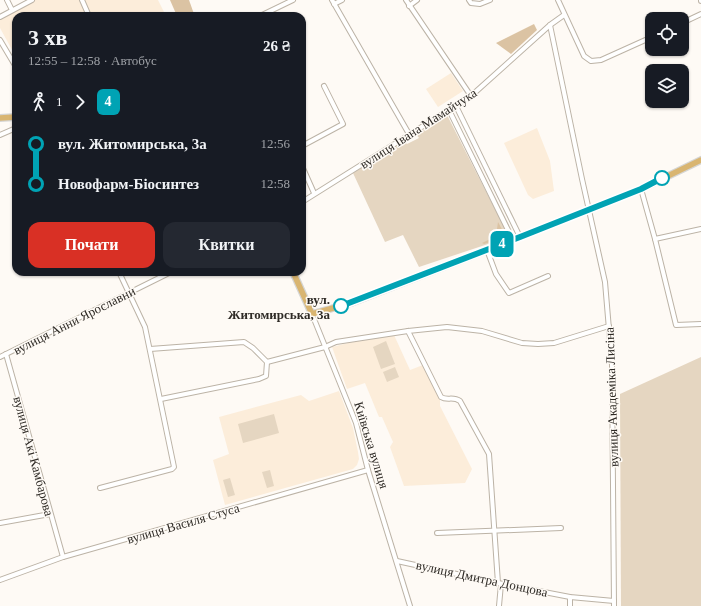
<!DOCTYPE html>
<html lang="uk">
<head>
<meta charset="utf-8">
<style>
  body { margin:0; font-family:Georgia,serif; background:#242831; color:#f1f3f6; height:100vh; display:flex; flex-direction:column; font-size:15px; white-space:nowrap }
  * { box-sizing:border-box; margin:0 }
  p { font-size:13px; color:#9ea1a6 }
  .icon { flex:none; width:22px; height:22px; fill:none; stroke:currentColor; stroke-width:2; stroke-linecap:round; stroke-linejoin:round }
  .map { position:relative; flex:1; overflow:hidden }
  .panel { position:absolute; left:12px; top:12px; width:294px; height:264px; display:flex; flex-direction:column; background:#171b24; border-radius:12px; box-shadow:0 1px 3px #0004 }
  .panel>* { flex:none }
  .badge { padding:0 8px; border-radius:6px; font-size:14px; line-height:26px }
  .tools { position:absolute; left:645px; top:12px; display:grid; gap:8px }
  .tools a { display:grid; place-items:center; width:44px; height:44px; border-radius:8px; background:#171b24; box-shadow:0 1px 3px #0004; font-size:20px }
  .map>.badge { position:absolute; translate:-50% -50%; box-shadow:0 0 0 2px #fff }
  .legs { display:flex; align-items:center; gap:6px; height:44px; padding:0 16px; font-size:13px }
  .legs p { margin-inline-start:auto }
  .head { display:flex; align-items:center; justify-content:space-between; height:68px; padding:0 16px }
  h1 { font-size:22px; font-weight:600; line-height:30px }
  .button { display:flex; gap:8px; margin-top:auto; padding:8px 16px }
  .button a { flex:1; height:46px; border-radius:12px; background:#d93025; color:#fff; font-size:16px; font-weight:600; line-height:46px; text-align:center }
  .button a+a { background:#242831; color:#f1f3f6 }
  ul { padding:0 16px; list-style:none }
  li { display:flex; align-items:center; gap:14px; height:40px; font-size:15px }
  li i { display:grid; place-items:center; width:6px; height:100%; margin:0 5px; background:currentColor }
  li i::after { content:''; width:10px; height:10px; margin:-5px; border:3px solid; border-radius:50%; background:#171b24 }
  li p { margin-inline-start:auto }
  li:first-child i { background:linear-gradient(#0000 50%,currentColor 0) }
  li:last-child i { background:linear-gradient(currentColor 50%,#0000 0) }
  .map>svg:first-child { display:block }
  .built { fill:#fcedda }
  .green { fill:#e5d6c1 }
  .forest { fill:#dbc3a3 }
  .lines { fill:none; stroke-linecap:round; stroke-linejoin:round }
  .minor-casing { stroke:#bcb3a6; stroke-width:6 }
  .major-casing { stroke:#d5d5d4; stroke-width:8 }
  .minor { stroke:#fff; stroke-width:4 }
  .major { stroke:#d9b571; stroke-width:5.5 }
  .line-1-casing { stroke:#fff; stroke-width:9 }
  .line-1 { stroke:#00a3b4; stroke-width:6 }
  .stop-1-dot { fill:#fff; stroke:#00a3b4; stroke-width:2 }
  .labels { text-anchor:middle; stroke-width:3; stroke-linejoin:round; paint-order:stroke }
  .street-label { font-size:13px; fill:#2f2b26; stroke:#fefaf5 }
  .stop-label { font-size:13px; font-weight:bold; fill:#2f2b26; stroke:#fefaf5; text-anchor:end }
</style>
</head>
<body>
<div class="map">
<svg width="701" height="606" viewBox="0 0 701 606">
  <rect width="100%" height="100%" fill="#fefaf5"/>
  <g class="built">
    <polygon points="35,0 80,0 87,16 16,16 16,57 0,28 0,19"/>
    <polygon points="84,0 158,0 166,16 92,16"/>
    <polygon points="451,73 463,91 438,107 426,89"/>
    <polygon points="537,128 550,161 554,191 533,199 528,195 504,143"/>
    <polygon points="394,335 410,370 423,365 440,399 440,406 472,469 465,483 404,486 390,447 393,442 382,417 379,417 365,383 347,389 332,347 352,342"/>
    <polygon points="339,391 353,428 358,452 359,459 357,465 353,469 225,505 213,460 229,454 219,417 301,395 309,401"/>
  </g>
  <g class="green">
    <polygon points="447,115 509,237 419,267 403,235 385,242 353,173 404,141 407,144 419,138 416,134"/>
    <polygon points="386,341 395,364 381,369 373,347"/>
    <polygon points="701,357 701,606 621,606 620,394"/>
    <polygon points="395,367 399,377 387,382 383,372"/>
    <polygon points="274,414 279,433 243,443 238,424"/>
    <polygon points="270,470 274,486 267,488 262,472"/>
    <polygon points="230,478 235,495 228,497 223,480"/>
  </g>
  <g class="forest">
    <polygon points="170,0 189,0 194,14 190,16 177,16"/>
    <polygon points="534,24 537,30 511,54 496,43"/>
    <polygon points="498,222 506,237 484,244 482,243 496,236"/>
  </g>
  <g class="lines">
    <defs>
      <g id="minor">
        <polyline points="7,0 12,10"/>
        <polyline points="82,0 89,16"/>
        <polyline points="332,0 409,134"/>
        <polyline points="406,0 471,96"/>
        <polyline points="469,0 471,3 480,4 490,0"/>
        <polyline points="558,0 584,56 591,61 601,60 652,37"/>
        <polyline points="701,0 701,1"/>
        <polyline points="334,4 342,0"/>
        <polyline points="409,6 417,0"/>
        <polyline points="260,16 293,0"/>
        <polyline points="0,17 32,0"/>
        <polyline points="682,23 701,14"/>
        <polyline points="550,25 582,179 605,282 612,365 614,606"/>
        <polyline points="0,40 16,67"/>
        <polyline points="456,106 520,237"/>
        <polyline points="449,110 513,240"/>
        <polyline points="0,135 16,128"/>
        <polyline points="302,146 343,124 324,86"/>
        <polyline points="302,166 314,193"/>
        <polyline points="641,189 655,239 676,325 701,324"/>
        <polyline points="302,202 471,96 550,25 564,15"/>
        <polyline points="655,239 701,229"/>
        <polyline points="487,250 496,274 509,293 548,276"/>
        <polyline points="312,314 356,423 368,470 410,606"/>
        <path d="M 408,331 L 441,397 C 447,401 453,396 460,401 L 489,454 L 498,583"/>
        <polyline points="150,349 244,342 253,348 267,362 266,376 259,379 161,399"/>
        <polyline points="6,354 63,557"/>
        <polyline points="0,357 171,272"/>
        <polyline points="267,362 325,347 336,342 408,331 447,327 482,331 522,343 538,344 554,343 609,326"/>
        <polyline points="100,488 172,469 174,467 145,327 119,272"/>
        <polyline points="0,523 50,514"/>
        <polyline points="437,533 561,528"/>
        <polyline points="397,561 498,583 570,597 614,601"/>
        <polyline points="0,580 63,557 368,470"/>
        <polyline points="499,606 501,584"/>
        <polyline points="570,606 570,597"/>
      </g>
      <g id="major">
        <polyline points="0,118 16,117"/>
        <polyline points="293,272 312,314 351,303 520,237 641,189 701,160"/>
      </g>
    </defs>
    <use href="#minor" class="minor-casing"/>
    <use href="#major" class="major-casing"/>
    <use href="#minor" class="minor"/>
    <use href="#major" class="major"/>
  </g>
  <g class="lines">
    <defs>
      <polyline id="line-1" points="341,306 520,237 641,189 662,178"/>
    </defs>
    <use href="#line-1" class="line-1-casing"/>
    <use href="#line-1" class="line-1"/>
  </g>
  <g class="stop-1-dot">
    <circle cx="662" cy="178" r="7"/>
    <circle cx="341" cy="306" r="7"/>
  </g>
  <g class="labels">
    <g class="street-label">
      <text transform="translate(418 128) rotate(-33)" y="5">вулиця Івана Мамайчука</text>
      <text transform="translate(74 320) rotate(-27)" y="5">вулиця Анни Ярославни</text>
      <text transform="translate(611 397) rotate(-92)" y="5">вулиця Академіка Лисіна</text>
      <text transform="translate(372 445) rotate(73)" y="5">Київська вулиця</text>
      <text transform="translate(34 456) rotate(75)" y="5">вулиця Акі Камбарова</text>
      <text transform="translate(183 523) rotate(-16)" y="5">вулиця Василя Стуса</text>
      <text transform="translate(482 578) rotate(12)" y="5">вулиця Дмитра Донцова</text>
    </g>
    <g class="stop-label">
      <text x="330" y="304">вул.<tspan x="330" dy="15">Житомирська, 3а</tspan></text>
    </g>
  </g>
</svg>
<div class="tools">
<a><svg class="icon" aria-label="locate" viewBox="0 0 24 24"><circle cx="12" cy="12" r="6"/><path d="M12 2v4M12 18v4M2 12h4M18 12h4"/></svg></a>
<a><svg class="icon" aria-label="layers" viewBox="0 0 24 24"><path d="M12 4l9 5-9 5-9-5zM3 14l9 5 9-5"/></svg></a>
</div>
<b class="badge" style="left:502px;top:244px;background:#00a3b4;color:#fff">4</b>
<section class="panel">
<div class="head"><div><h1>3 хв</h1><p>12:55 – 12:58 · Автобус</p></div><b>26 ₴</b></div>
<div class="legs"><svg class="icon" aria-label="walk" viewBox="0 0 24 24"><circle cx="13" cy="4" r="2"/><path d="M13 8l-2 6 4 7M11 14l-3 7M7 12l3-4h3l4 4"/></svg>1<svg class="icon" aria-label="forward" viewBox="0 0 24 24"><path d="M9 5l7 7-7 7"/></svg><b class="badge" style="background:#00a3b4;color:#fff">4</b></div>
<ul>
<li><i style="color:#00a3b4"></i><b>вул. Житомирська, 3а</b><p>12:56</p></li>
<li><i style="color:#00a3b4"></i><b>Новофарм-Біосинтез</b><p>12:58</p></li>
</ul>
<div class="button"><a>Почати</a><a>Квитки</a></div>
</section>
</div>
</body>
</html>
